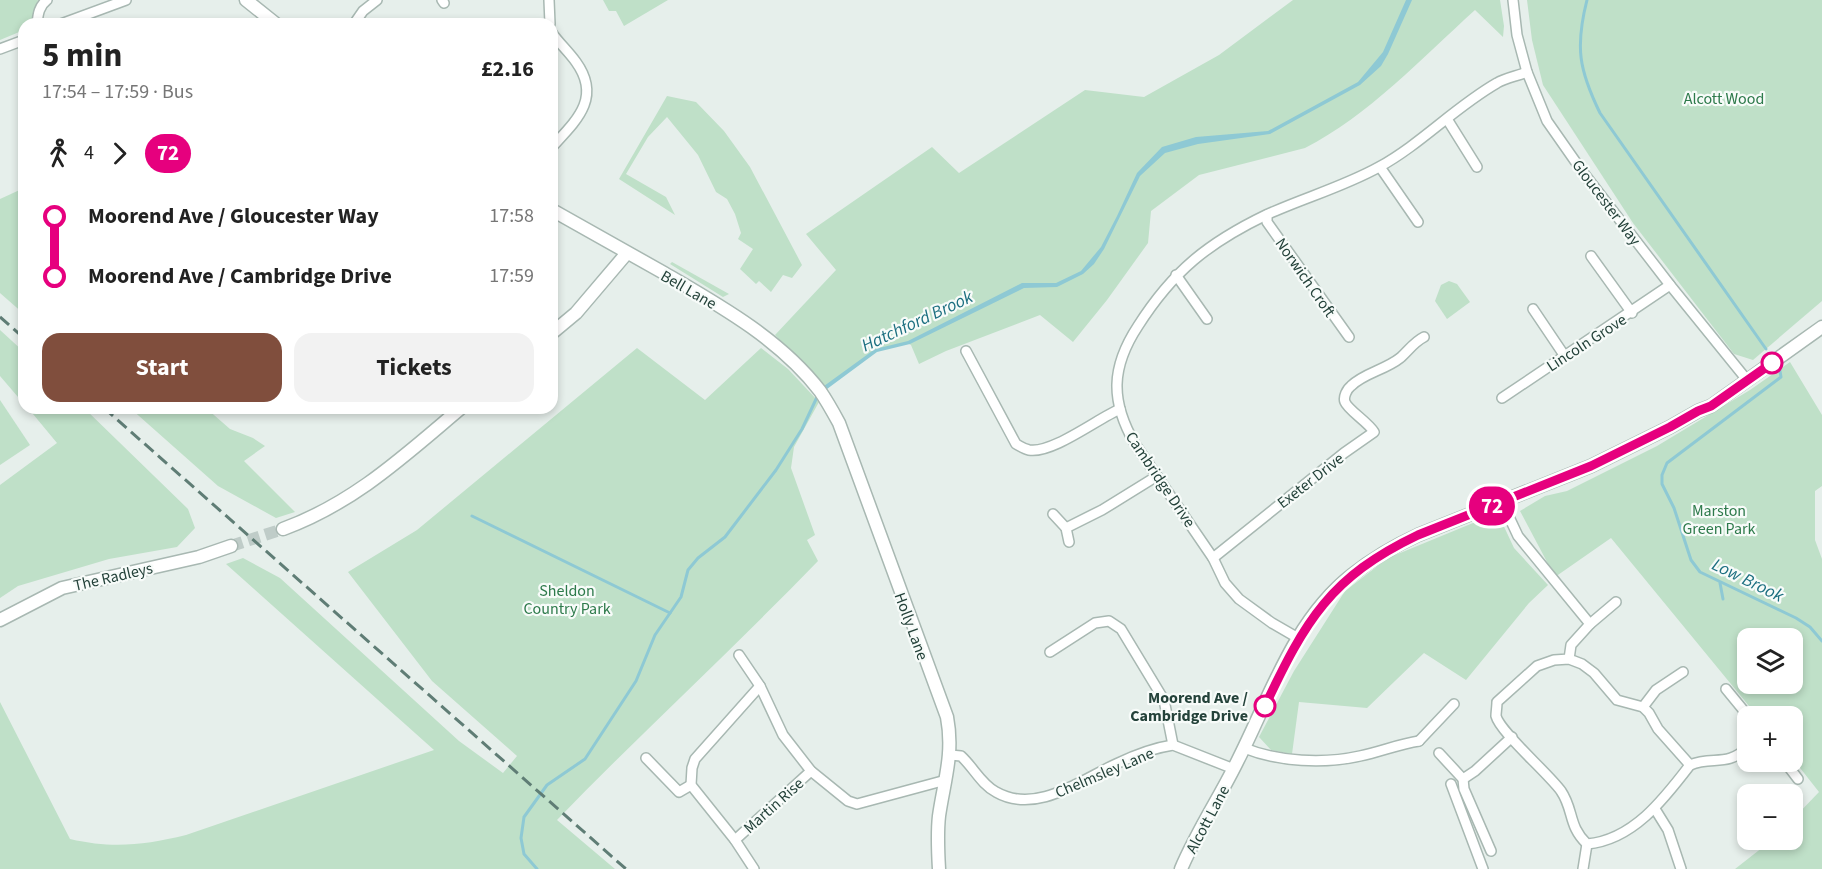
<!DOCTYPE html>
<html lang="en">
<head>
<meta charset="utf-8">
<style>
  body { margin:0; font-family:"Source Sans 3",sans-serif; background:#f2f2f2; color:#222; height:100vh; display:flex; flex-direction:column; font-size:22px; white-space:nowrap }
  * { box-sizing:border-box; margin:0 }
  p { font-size:20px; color:#767676 }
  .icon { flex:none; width:33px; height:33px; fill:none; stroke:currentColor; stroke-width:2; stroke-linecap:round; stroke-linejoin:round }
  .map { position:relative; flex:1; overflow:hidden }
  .side { position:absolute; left:18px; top:18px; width:540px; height:396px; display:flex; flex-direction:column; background:#fff; border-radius:18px; box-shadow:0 3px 9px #0003 }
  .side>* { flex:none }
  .badge { padding:0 12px; border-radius:20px; font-size:21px; line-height:39px }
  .tools { position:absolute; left:1737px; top:628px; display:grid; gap:12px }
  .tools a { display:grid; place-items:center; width:66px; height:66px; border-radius:12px; background:#fff; box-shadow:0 3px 9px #0003; font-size:30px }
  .map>.badge { position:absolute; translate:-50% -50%; box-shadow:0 0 0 3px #fff }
  .legs { display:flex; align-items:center; gap:9px; height:66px; padding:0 24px; font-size:20px }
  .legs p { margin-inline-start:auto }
  .headline { display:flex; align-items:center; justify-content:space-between; height:102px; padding:0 24px }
  h1 { font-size:33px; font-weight:700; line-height:45px }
  .cta { display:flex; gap:12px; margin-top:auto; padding:12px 24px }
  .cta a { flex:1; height:69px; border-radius:18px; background:#804e3d; color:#fff; font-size:24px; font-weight:700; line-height:69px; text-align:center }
  .cta a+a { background:#f2f2f2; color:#222 }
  ul { padding:0 24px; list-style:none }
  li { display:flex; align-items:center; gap:21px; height:60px; font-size:22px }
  li i { display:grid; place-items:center; width:9px; height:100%; margin:0 8px; background:currentColor }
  li i::after { content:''; width:15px; height:15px; margin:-8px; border:4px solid; border-radius:50%; background:#fff }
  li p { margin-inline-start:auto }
  li:first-child i { background:linear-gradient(#0000 50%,currentColor 0) }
  li:last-child i { background:linear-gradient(currentColor 50%,#0000 0) }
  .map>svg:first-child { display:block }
  .green { fill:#bfe0c8; fill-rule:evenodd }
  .water { fill:#8ec9d4 }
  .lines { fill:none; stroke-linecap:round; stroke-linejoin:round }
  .stream { stroke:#8ec9d4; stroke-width:3 }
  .tertiary-tunnel { stroke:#bfccc8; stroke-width:12; stroke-dasharray:12 6; stroke-linecap:butt }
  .minor-casing { stroke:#a8b8b2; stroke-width:12 }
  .tertiary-casing { stroke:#a8b8b2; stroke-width:15 }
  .minor { stroke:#fff; stroke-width:9 }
  .tertiary { stroke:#fff; stroke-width:12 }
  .rail { stroke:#5f7d75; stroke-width:3; stroke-dasharray:12 6; stroke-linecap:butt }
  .line-1-casing { stroke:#fff; stroke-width:14 }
  .line-1 { stroke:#e6007e; stroke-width:9 }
  .stop-1-dot { fill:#fff; stroke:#e6007e; stroke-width:3 }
  .labels { text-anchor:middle; stroke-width:4.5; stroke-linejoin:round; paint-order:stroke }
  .park-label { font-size:16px; fill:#2d7a4b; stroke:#f7fbf9 }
  .street-label { font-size:16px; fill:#24423a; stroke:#f7fbf9 }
  .stop-label { font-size:16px; font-weight:bold; fill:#24423a; stroke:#f7fbf9; text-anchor:end }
  .water-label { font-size:18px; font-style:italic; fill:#1c6f80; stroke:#f7fbf9 }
</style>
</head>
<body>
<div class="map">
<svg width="1822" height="869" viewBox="0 0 1822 869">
  <rect width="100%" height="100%" fill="#e6efeb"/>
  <g class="green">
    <polygon points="0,0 38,0 31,24 24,24 24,30 0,40"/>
    <polygon points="603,0 668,0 624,26 616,11 609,11"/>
    <path d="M 1293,0 L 1500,0 L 1504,26 L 1503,37 L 1475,10 C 1422,58 1368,116 1305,148 L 1199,175 L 1151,211 L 1148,243 L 1107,300 L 1073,342 L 1040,315 L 946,351 L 919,364 L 911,345 L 907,343 L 877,350 L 825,387 L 775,335 L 836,270 L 806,234 L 932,147 L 959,173 L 1085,90 L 1144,97 L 1219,55 Z"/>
    <polygon points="1527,0 1822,0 1822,301 1753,360 1734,354 1633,223 1543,85 1532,40"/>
    <polygon points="667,96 696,102 724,131 750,167 802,265 792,278 783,275 771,292 759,281 756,284 740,269 753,249 738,239 741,233 735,214 727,199 716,192 698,155 667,117 648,137 626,174 666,197 675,215 619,179"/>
    <polygon points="24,188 24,314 0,293 0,199"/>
    <polygon points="672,262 729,294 723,297 670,264"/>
    <polygon points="1449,281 1457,284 1470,302 1447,319 1435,301 1441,285"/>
    <polygon points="0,330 24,352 24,404 0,376"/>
    <path d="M 637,348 L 705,400 L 761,348 L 788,369 L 819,402 L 794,447 L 791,468 L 815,535 L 807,540 L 818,561 C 733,649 642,732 557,820 L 615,869 L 0,869 L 0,702 L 70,839 C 113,849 144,845 186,835 L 434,750 L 226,564 L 243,558 L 280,578 L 459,741 L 503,773 L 517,756 L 432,681 L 348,572 L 417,530 Z"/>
    <path d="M 1790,362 L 1822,415 L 1822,486 L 1815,491 L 1815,540 L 1822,559 L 1822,869 L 1735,869 L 1772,840 L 1792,840 L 1793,819 L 1819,792 L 1793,759 L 1792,717 L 1758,717 L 1611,538 L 1555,577 L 1520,511 L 1545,496 L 1567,491 L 1657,446 L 1750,390 ZM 1748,639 L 1792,639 L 1792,684 L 1748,684 Z"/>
    <polygon points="0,400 30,445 0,465"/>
    <polygon points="28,408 84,408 188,509 195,528 177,547 109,559 18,586 0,598 0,485 57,443"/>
    <polygon points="130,408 206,408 230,429 253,438 265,446 244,461 295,512 276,518 218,486"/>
    <polygon points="1490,516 1500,518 1514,548 1548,585 1529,603 1466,680 1424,653 1367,708 1299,702 1292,754 1271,750 1259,737 1294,671 1345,591 1388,558"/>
  </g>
  <polygon class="water" points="1406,0 1412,0 1388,54 1381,66 1360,85 1270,134 1198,144 1165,153 1140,176 1104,249 1094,264 1083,274 1057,287 1024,288 910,344 877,352 827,389 824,386 875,349 908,341 1022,283 1056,283 1081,271 1101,247 1117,216 1137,173 1162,147 1196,137 1268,131 1358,82 1383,52"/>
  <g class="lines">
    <g class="stream">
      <path d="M 1587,0 C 1575,47 1579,70 1600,113 L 1766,349"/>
      <polyline points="1780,371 1781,377 1777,380 1667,463 1662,475 1662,484 1674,508 1691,560 1700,572 1796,618 1810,627 1822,641"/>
      <polyline points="472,516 670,613"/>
      <polyline points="1720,583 1723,599"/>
      <polyline points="537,869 524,854 521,838 524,817 547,785 585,759 636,681 655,635 681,597 688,570 698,558 725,537 776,470 802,429 818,395"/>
    </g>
    <polyline class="tertiary-tunnel" points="231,546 283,529"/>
    <defs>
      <g id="minor">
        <polyline points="442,0 444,3"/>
        <polyline points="549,0 550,24"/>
        <polyline points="1513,0 1517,35 1527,72 1547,121 1582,171 1670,285 1747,380"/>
        <path d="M 37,24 C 38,14 39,6 47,0"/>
        <polyline points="61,24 126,0"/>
        <polyline points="354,24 363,11 377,0"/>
        <path d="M 552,33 C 559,43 568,51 576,62 C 602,98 576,121 552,147"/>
        <polyline points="0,49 24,40"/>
        <polyline points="1447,119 1477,167"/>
        <polyline points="1380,167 1418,222"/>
        <polyline points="1267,215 1267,222 1349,337"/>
        <polyline points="1591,256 1632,313"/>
        <polyline points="1176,275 1207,319"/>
        <polyline points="1533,309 1564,355"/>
        <path d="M 966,351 L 1016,444 C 1020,446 1024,449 1029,450 C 1052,454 1097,419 1120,409"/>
        <polyline points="1502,398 1670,285"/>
        <path d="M 1502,502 L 1518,536 L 1590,624 L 1571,645 L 1569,659 L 1582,664 L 1594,673 L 1617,700 L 1643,707 L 1649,713 L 1658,729 L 1690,765 C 1664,799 1633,840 1587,844 C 1568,826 1574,810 1561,791 C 1548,773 1500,732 1496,716 C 1496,713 1497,706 1497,702 L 1537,666 L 1554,660 L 1569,659"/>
        <polyline points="1053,514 1066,528 1069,542"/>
        <polyline points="1066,528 1102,510 1157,476"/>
        <path d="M 1213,558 L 1344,453 L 1374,432 C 1368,422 1348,410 1345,402 C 1343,397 1347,389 1351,386 C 1364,373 1385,370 1400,358 C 1408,351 1414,342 1424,337"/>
        <polyline points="1590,624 1616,602"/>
        <path d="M 1298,638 L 1272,623 L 1239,599 L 1225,583 L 1213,558 L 1135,444 C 1110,401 1111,367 1138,326 C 1173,271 1208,243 1266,215 C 1303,198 1343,187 1379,167 C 1421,144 1455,107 1497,83 C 1505,78 1517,76 1527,72"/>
        <polyline points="1050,652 1095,623 1109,621 1121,629 1164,700 1173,745"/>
        <polyline points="739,655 760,686 783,735 811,771 848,801 857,804 946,780"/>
        <polyline points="1726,689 1749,717"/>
        <polyline points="1643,707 1656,690 1683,672"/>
        <polyline points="1419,741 1454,704"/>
        <path d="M 1244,748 C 1279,762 1324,764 1360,756 C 1380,752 1399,744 1419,741"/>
        <polyline points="1439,753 1463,779 1464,789 1491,851"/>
        <path d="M 950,755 L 961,756 C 974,768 981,784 996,792 C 1036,815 1081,780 1116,764 C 1135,755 1153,748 1173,745 L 1234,769"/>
        <polyline points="646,758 679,792 691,785"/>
        <polyline points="1785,762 1798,779"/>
        <path d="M 1690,765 C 1713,755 1726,768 1748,747"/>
        <polyline points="1463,779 1475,771 1512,737"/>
        <polyline points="1451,784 1483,869"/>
        <polyline points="1655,809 1668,830 1681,869"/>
        <polyline points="735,840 811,771"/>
        <polyline points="754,869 735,840 691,785 692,768 695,759 760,686"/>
        <polyline points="1583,869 1587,844"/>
      </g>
      <g id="tertiary">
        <polyline points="246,0 276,24"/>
        <path d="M 552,210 C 589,231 626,252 664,273 C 719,305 780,339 820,391 C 827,401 833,412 839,423 L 947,717 C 954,754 944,781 939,816 C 937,834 938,852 939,869"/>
        <polyline points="552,333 576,313 627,253"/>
        <path d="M 283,529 C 354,503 404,456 461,408"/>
        <polyline points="0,620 62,588 199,557 231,546"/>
        <path d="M 1181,869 C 1197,831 1220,797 1238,760 C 1270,697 1294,620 1352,575 C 1372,559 1394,546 1418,535 L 1591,466 L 1670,427 L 1698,411 L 1711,406 L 1822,327"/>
      </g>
    </defs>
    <use href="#minor" class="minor-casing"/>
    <use href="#tertiary" class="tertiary-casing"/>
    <use href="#minor" class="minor"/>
    <use href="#tertiary" class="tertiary"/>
    <g class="rail">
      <polyline points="0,317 24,338"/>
      <polyline points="104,408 626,869"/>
    </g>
  </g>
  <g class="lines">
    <defs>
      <path id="line-1" d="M 1265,706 C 1305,621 1330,577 1418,535 L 1591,466 L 1670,427 L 1698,411 L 1711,406 L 1772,363"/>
    </defs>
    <use href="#line-1" class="line-1-casing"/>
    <use href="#line-1" class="line-1"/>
  </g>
  <g class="stop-1-dot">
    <circle cx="1772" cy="363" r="10"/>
    <circle cx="1265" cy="706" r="10"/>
  </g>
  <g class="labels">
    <g class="park-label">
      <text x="1724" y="104">Alcott Wood</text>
      <text x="1719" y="516">Marston<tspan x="1719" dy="18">Green Park</tspan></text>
      <text x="567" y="596">Sheldon<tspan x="567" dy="18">Country Park</tspan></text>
    </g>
    <g class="street-label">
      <text transform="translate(1607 202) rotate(53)" y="6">Gloucester Way</text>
      <text transform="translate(1306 277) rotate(55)" y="6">Norwich Croft</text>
      <text transform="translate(689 289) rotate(30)" y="6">Bell Lane</text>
      <text transform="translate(1586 342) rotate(-33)" y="6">Lincoln Grove</text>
      <text transform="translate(1161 479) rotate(56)" y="6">Cambridge Drive</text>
      <text transform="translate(1310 480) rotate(-38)" y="6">Exeter Drive</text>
      <text transform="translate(113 576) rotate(-13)" y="6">The Radleys</text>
      <text transform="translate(912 626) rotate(70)" y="6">Holly Lane</text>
      <text transform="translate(1104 772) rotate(-23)" y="6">Chelmsley Lane</text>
      <text transform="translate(773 805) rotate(-42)" y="6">Martin Rise</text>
      <text transform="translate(1207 819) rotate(-62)" y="6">Alcott Lane</text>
    </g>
    <g class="stop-label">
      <text x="1248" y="703">Moorend Ave /<tspan x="1248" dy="18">Cambridge Drive</tspan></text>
    </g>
    <g class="water-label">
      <text transform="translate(917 321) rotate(-25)" y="6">Hatchford Brook</text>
      <text transform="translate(1748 580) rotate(26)" y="6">Low Brook</text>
    </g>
  </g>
</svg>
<div class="tools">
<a><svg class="icon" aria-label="layers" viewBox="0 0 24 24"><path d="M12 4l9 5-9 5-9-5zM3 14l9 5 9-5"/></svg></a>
<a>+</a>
<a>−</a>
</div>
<b class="badge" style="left:1492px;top:506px;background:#e6007e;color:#fff">72</b>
<section class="side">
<div class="headline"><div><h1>5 min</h1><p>17:54 – 17:59 · Bus</p></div><b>£2.16</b></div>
<div class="legs"><svg class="icon" aria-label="walk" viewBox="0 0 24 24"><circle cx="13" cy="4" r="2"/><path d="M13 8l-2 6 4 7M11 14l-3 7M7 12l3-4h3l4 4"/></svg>4<svg class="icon" aria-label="forward" viewBox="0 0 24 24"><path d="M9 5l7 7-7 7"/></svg><b class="badge" style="background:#e6007e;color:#fff">72</b></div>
<ul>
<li><i style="color:#e6007e"></i><b>Moorend Ave / Gloucester Way</b><p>17:58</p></li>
<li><i style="color:#e6007e"></i><b>Moorend Ave / Cambridge Drive</b><p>17:59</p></li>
</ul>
<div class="cta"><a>Start</a><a>Tickets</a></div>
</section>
</div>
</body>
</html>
